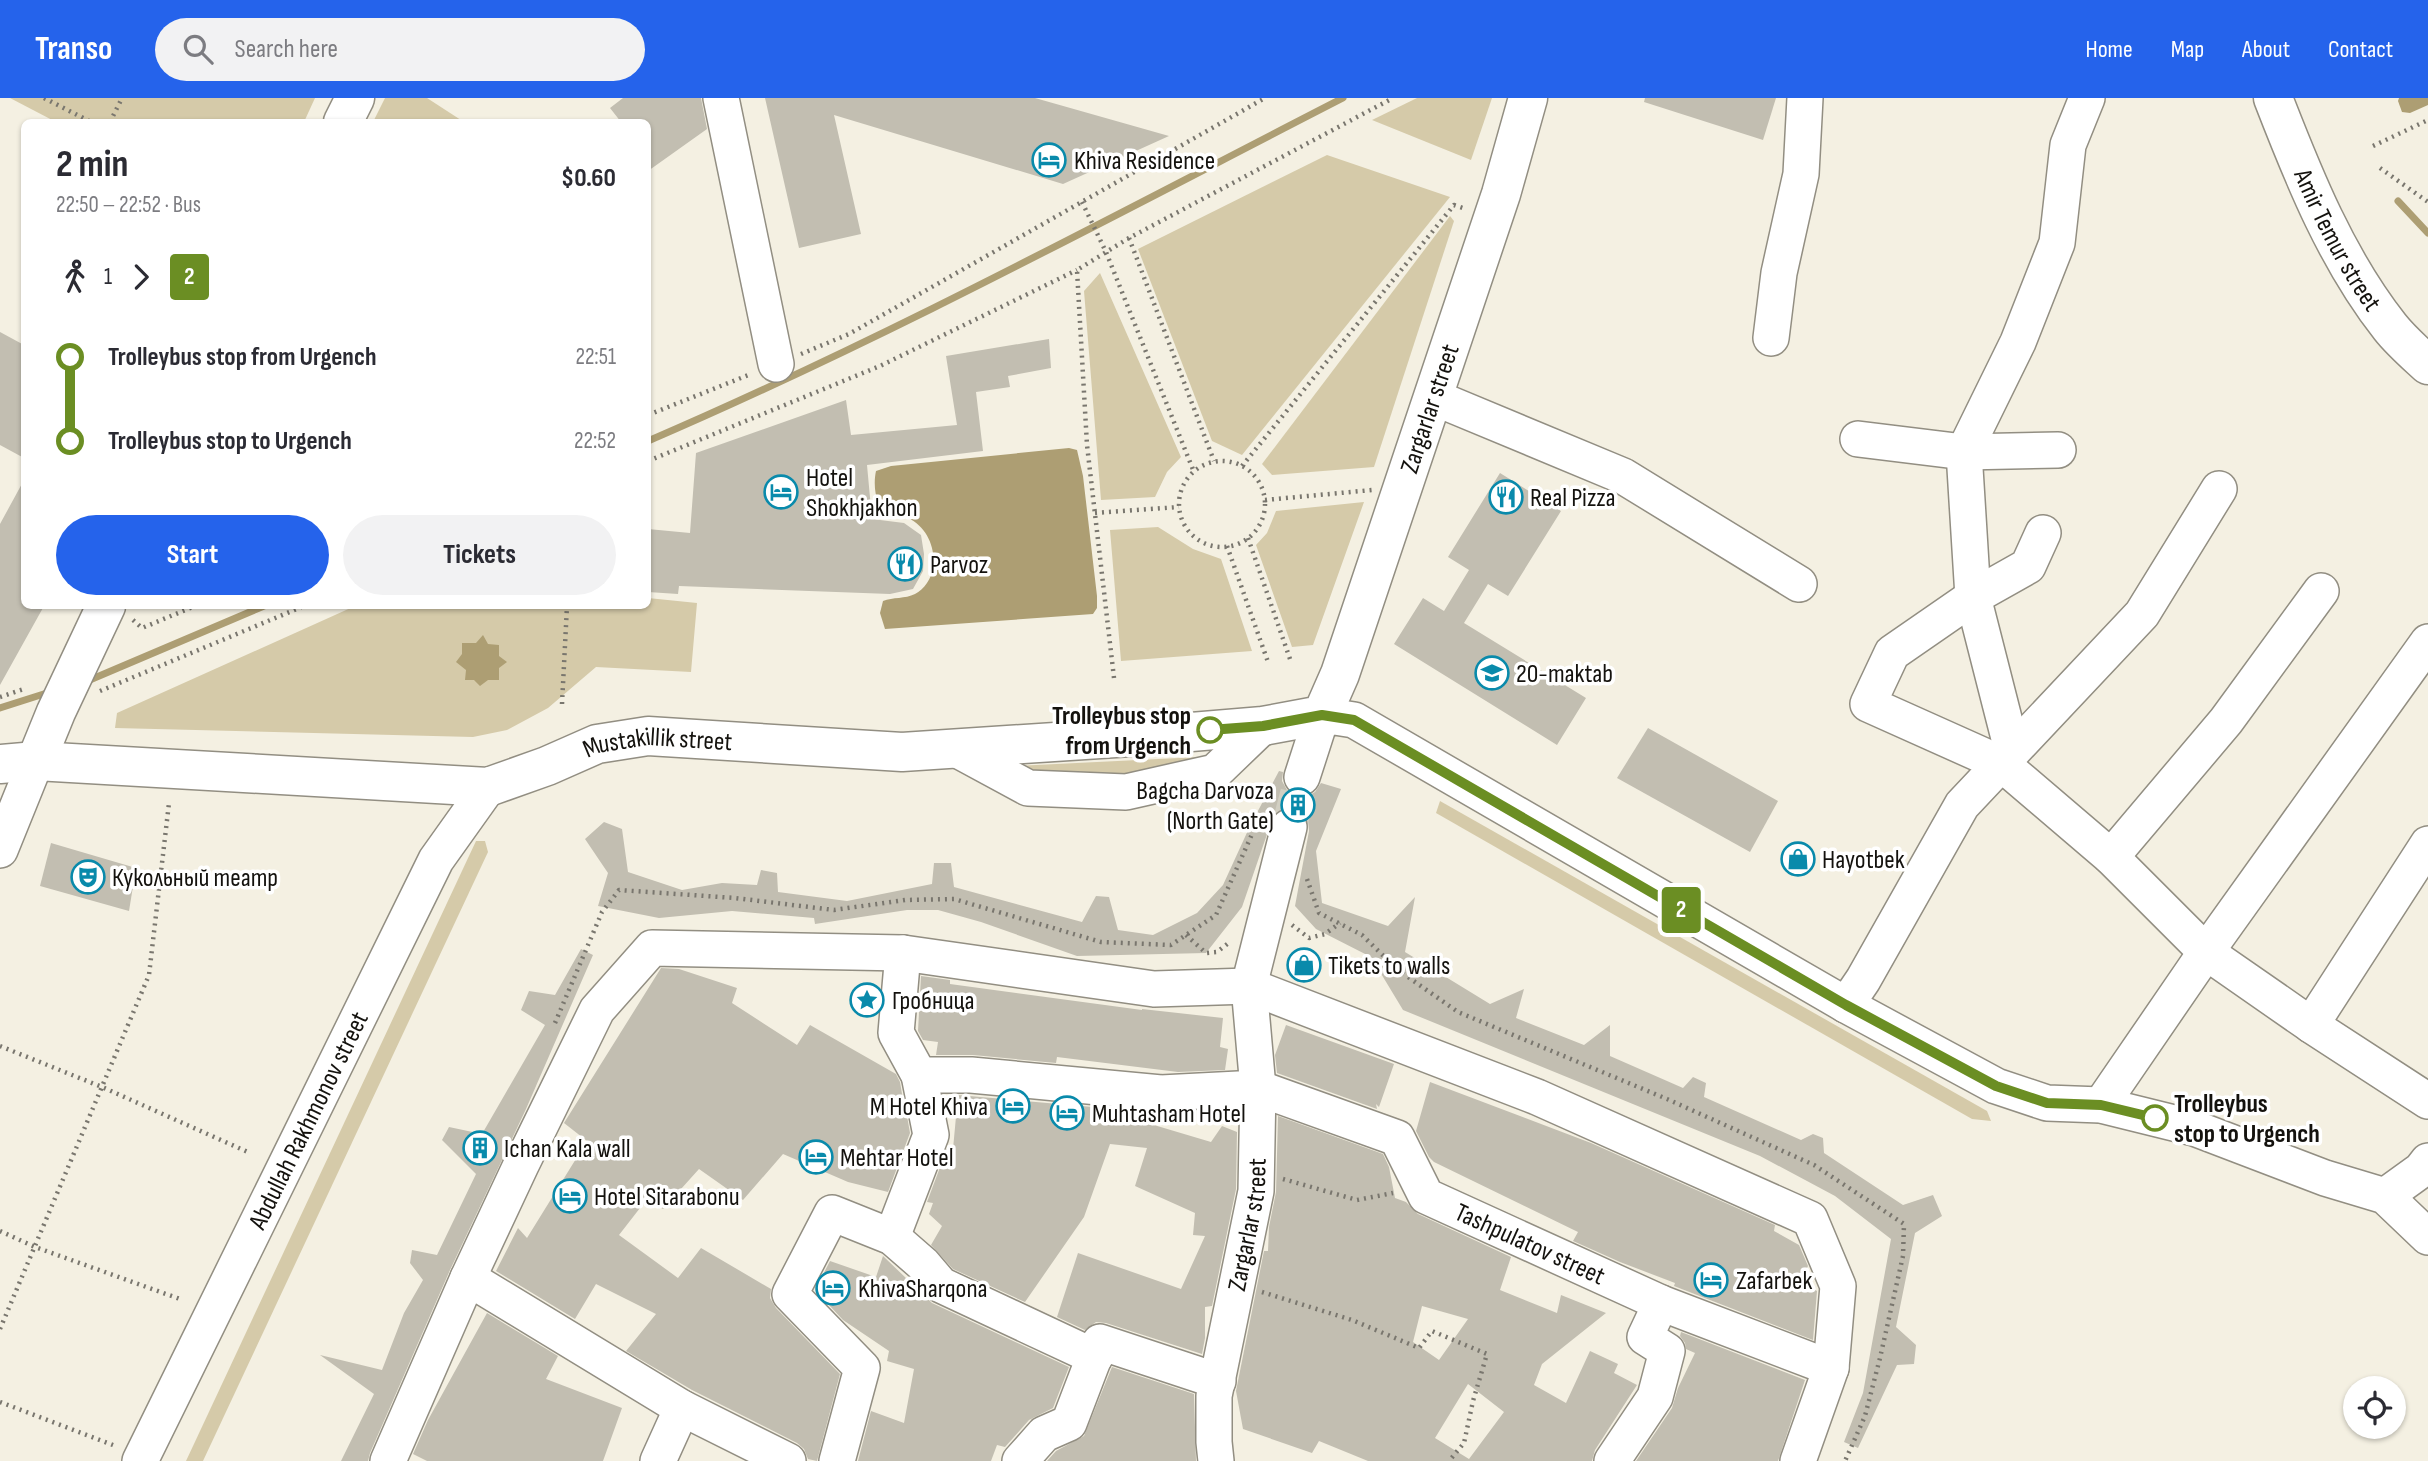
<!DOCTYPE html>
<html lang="en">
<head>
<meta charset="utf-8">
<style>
  body { margin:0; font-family:"Sofia Sans Condensed",sans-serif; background:#f2f2f3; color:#2b2b33; height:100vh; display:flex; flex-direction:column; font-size:26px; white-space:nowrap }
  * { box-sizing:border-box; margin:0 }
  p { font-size:23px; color:#7c7c81 }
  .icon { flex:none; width:38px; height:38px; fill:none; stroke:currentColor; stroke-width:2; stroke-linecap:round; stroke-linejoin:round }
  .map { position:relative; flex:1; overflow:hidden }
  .details { position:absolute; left:21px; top:21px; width:630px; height:490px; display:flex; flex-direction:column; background:#fff; border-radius:10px; box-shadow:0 2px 5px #0004 }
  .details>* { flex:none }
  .badge { padding:0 14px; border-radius:5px; font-size:24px; line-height:46px }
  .buttons { position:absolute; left:2343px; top:1278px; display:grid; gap:14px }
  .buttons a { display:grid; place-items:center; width:63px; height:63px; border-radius:50%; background:#fff; box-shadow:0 2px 5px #0004; font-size:35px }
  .map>.badge { position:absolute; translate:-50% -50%; box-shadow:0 0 0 4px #fff }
  .legs { display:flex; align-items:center; gap:10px; height:77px; padding:0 35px; font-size:23px }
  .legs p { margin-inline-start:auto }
  .head { display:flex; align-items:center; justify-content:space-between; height:119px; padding:0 35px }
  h1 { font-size:38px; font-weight:700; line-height:52px }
  .button { display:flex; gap:14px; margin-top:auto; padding:14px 35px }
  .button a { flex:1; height:80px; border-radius:42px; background:#2563eb; color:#fff; font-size:28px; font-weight:700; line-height:80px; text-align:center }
  .button a+a { background:#f2f2f3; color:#2b2b33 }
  ul { padding:0 35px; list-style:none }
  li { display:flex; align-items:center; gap:24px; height:84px; font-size:26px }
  li i { display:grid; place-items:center; width:10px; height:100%; margin:0 9px; background:currentColor }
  li i::after { content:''; width:18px; height:18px; margin:-9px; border:5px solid; border-radius:50%; background:#fff }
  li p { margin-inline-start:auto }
  li:first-child i { background:linear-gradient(#0000 50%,currentColor 0) }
  li:last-child i { background:linear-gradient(currentColor 50%,#0000 0) }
  header { display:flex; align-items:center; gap:42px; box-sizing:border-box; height:98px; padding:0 35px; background:#2563eb; color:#fff }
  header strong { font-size:33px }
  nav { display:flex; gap:38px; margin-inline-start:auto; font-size:24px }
  .search { width:490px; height:63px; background:#f2f2f3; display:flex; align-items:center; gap:18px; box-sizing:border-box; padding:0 24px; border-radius:38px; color:#7c7c81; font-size:26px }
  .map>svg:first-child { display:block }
  .green { fill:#d5caa9 }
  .water { fill:#ad9e73 }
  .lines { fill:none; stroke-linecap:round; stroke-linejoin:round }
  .stream { stroke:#ad9e73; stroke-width:7 }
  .building { fill:#c2beb1; fill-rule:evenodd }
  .minor-tunnel { stroke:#d2cfc2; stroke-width:35; stroke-dasharray:35 18; stroke-linecap:butt }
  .minor-casing { stroke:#928e82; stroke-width:38 }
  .major-casing { stroke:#928e82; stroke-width:41 }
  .path { stroke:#79766e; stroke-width:4.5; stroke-dasharray:2 5; stroke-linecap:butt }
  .minor { stroke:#fff; stroke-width:35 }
  .major { stroke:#fff; stroke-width:38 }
  .line-1-casing { stroke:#fff; stroke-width:16 }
  .line-1 { stroke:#6b8e23; stroke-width:10 }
  .stop-1-dot { fill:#fff; stroke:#6b8e23; stroke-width:3.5 }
  .labels { text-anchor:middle; stroke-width:7; stroke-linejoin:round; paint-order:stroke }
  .poi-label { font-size:26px; fill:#14120e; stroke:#fff; text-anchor:start }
  .street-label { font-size:26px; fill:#14120e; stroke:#fff }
  .stop-label { font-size:26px; font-weight:bold; fill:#14120e; stroke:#fff; text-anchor:end }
</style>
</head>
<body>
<header>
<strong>Transo</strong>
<div class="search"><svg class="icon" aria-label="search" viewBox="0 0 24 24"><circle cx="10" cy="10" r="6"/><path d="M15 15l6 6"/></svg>Search here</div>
<nav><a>Home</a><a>Map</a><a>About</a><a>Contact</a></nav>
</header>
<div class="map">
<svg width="2428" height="1363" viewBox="0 0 2428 1363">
  <rect width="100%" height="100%" fill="#f4f0e2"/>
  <g class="green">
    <polygon points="10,0 315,0 304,24 56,24"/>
    <polygon points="385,0 427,0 464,24 373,24"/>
    <polygon points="1417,0 1492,0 1471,62 1372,22"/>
    <polygon points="1327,57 1450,99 1242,357 1212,343 1138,151"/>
    <polygon points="1450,118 1454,123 1374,369 1272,377 1262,366"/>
    <polygon points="1100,175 1181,359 1167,374 1155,399 1101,402 1084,193"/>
    <polygon points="1364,404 1313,547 1292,549 1256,447 1267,435 1276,413"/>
    <polygon points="1158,429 1193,451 1221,461 1252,553 1121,563 1110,432"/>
    <polygon points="648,500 697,505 691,574 596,569 548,610 507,632 473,639 115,630 117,615 355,508 648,508"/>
    <polygon points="1220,658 1202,671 1063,681 1015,668"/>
    <polygon points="1440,703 1987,1013 1991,1023 1972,1021 1436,715"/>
    <polygon points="476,743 485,743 488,754 203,1363 186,1363"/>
  </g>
  <g class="water">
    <polygon points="2399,0 2428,0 2428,7 2410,15 2402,14 2398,3"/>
    <path d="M 1069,350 L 1077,352 L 1083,378 L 1097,498 L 1097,510 L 1093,516 L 885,531 L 880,515 L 883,503 C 893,499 905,501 915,496 C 924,492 932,479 933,470 C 936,450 927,429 908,420 C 899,416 885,414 879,405 C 874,396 874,382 876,373 L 891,368 Z"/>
    <polygon points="483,537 488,546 499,547 499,558 507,564 499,570 499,582 488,582 480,588 474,582 465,582 466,572 456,564 462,556 462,545 476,545"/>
  </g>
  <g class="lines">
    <g class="stream">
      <polyline points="2398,103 2428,135"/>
      <path d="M 648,343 C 885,241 1113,118 1343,0"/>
      <polyline points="85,584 264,508"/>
      <polyline points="0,610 50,594"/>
    </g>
  </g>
  <g class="building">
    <polygon points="623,0 701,0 707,31 648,73 648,24 621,24 610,10"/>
    <polygon points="765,0 1035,0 1169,38 1063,86 834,17 861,136 799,150"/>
    <polygon points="1645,0 1776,0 1763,42 1644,4"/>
    <polygon points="0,234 24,247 24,360 0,347"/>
    <polygon points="1049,241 1051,270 1008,278 1010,289 976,294 983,353 867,367 872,421 904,425 921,437 924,456 923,473 913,491 890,496 679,488 678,496 648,494 648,431 690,435 696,355 846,302 851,337 957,327 946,258"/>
    <polygon points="1500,375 1561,413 1508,498 1488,486 1464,525 1586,600 1557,647 1394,546 1423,500 1444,513 1469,472 1448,459"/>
    <polygon points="24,382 24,508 44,508 0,587 0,426"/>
    <polygon points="1648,630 1778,703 1750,754 1617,680"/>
    <polygon points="1279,673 1283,674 1282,683 1287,692 1296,698 1306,699 1315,694 1321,685 1341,691 1316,753 1322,805 1388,828 1415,799 1405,854 1490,906 1524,891 1516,920 1584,947 1610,927 1610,958 1683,990 1693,979 1706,985 1704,999 1801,1042 1813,1036 1823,1040 1824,1055 1903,1107 1933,1097 1942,1118 1915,1135 1896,1229 1916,1247 1914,1266 1897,1267 1858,1350 1844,1344 1863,1295 1891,1141 1835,1098 1760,1058 1403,912 1371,859 1316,831 1295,808 1309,733 1308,723 1303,715 1295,710 1284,710 1274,716 1242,809 1206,855 1077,858 981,824 938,812 907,812 815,826 814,820 732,813 659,820 598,808 608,775 585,741 604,724 622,731 628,774 682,792 722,785 757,787 761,772 777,775 778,794 847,803 932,786 934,765 951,765 954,789 1082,824 1096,798 1109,799 1118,832 1153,837 1197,815 1223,787 1250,728"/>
    <polygon points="51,745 136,770 129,813 40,788"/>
    <polygon points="581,851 593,857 526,1011 450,1172 370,1355 368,1363 341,1363 374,1296 320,1257 382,1272 404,1215 423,1182 410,1165 412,1152 437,1157 476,1076 442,1042 449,1029 482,1036 545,927 521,912 529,893 555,897"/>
    <polygon points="661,870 679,871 737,890 732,905 797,947 810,927 896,976 900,984 903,1002 901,1014 907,1018 910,1035 888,1094 848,1084 783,1056 743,1102 699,1071 663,1111 647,1101 619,1137 678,1180 701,1150 771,1191 770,1200 776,1210 840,1276 817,1363 808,1361 804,1351 797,1345 692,1292 626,1253 656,1216 596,1186 575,1221 496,1173 518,1130 527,1140 587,1043 564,1025"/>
    <polygon points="921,878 950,882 950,886 1142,912 1142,911 1223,920 1220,949 1228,951 1225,972 1178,974 1057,959 1056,965 973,957 936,957 938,944 923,942 918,933"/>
    <polygon points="1286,927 1394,966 1379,1009 1376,1006 1377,1011 1277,975 1275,957"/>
    <polygon points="1430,984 1591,1045 1775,1127 1774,1133 1799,1147 1808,1168 1801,1183 1817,1193 1813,1242 1674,1188 1675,1185 1620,1164 1573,1143 1578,1134 1434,1064 1429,1059 1416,1033"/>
    <polygon points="958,997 1127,1012 1127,1019 1211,1044 1222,1028 1237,1034 1236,1091 1212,1208 1205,1209 1205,1240 1202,1256 1106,1225 1096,1224 1085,1232 1057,1219 1078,1155 1181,1191 1205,1138 1193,1137 1195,1115 1135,1088 1147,1050 1110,1046 1084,1119 1025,1204 953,1171 931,1147 942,1128 929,1116 933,1105 927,1104 948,1048 953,1051"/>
    <path d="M 1278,1018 L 1383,1056 L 1389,1069 L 1395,1100 L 1406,1104 L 1418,1116 L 1511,1159 L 1500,1192 L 1557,1215 L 1561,1197 L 1606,1215 L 1542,1266 L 1534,1287 L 1566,1305 L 1590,1253 L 1618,1266 L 1614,1275 L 1637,1287 L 1595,1352 L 1592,1363 L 1368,1363 L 1319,1343 L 1312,1355 L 1243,1331 L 1236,1293 L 1264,1153 L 1268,1153 L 1269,1129 L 1276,1094 ZM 1422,1208 L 1468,1221 L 1439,1262 L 1413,1244 ZM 1468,1286 L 1504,1314 L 1469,1361 L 1435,1340 Z"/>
    <polygon points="883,1158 932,1205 1069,1269 1053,1310 1029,1322 1005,1349 997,1347 991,1363 858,1363 871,1313 904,1325 914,1271 887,1263 889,1253 843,1222 815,1192 830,1163 876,1179"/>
    <polygon points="487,1215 558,1258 546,1281 622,1310 603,1363 427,1363 413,1356 428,1322"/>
    <polygon points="1681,1234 1805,1282 1778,1363 1636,1363 1672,1310 1678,1290 1695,1255 1686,1251 1685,1245 1680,1238"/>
    <polygon points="1112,1269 1194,1296 1196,1363 1047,1363 1056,1353 1084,1338"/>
  </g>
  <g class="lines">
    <polyline class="minor-tunnel" points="1289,729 1302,679"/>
    <defs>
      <g id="minor">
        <polyline points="721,0 776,266"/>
        <polyline points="1771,240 1779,175 1801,76 1805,0"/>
        <polyline points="1433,299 1623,378 1799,486"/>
        <polyline points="1858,341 1964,354 2058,352"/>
        <polyline points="2043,435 2028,468 1973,499 1892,555 1868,606 2002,666 2111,759 2206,854 2311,927 2428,1003"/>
        <polyline points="956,651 1028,690 1126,694 1215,674 1263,628"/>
        <polyline points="2012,652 1973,499 1964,354 2018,244 2057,145 2068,47 2087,0"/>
        <polyline points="1302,679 1322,617 1354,622 1846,907 1996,988 2047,1005 2101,1007 2194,1030 2325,1080 2385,1098 2428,1139"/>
        <polyline points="0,752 36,663"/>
        <polyline points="2111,759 2226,623 2321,493"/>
        <polyline points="1846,907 1863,882 1962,707 2142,516 2219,391"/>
        <polyline points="2311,927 2428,746"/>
        <path id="s1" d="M 919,977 L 971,977 L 1161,995 L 1258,990 L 1397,1040 L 1426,1098 L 1661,1205 L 1831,1270"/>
        <polyline points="2101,1007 2206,854 2428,544"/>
        <polyline points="2385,1098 2421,1072 2428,1063"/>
        <polyline points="892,1139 931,1037 919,977 896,935 903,855"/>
        <polyline points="468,1180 682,1310 788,1363"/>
        <path id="s2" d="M 140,1363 L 436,762 L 488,689"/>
        <polyline points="388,1363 468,1180 521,1067 597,912 652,850 903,855 1154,891 1249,888 1537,999 1810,1121 1838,1188 1831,1270 1798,1363"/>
        <polyline points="658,1363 682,1310"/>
        <polyline points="837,1363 862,1270 790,1196 832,1115 892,1139 923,1166 941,1187 1095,1259"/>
        <polyline points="1020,1363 1044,1336 1069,1325 1100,1244 1218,1283"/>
        <path id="s3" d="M 1216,1363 L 1214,1344 L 1214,1298 L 1256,1093 L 1258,990 L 1249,888 L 1289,729"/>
        <polyline points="1612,1363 1655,1299 1667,1253 1645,1239 1661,1205"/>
      </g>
      <g id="major">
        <path id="s4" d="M 2273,0 C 2304,80 2337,162 2390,229 C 2401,243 2415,255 2428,267"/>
        <polyline points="343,24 355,0"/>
        <polyline points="36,663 56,614 106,508"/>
        <path id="s5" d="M 0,666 L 36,663 L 488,689 L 547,668 L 597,646 L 648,638 L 902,654 L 1131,639 L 1263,628 L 1322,617 L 1340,576 L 1501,96 L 1528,0"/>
      </g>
    </defs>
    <use href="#minor" class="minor-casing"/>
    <use href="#major" class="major-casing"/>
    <g class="path">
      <polyline points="44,0 91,24"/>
      <polyline points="110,24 122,0"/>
      <polyline points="2373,48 2428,22"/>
      <polyline points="2380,70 2428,104"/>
      <polyline points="1082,104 1106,154 1194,374"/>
      <polyline points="1129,140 1214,363"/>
      <polyline points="801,256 849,236 1265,0"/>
      <polyline points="648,317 751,276"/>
      <polyline points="648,363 880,268 1077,172"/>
      <circle cx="1222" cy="406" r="43"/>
      <polyline points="1242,368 1454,107 1463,110"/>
      <polyline points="1265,402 1372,392"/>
      <polyline points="1095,415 1179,409"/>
      <polyline points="1248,440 1290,561"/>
      <polyline points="1227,448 1268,564"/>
      <polyline points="133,522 142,530 195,508"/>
      <polyline points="1114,580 1087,347 1077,172 1129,140 1393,0"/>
      <polyline points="100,593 304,508"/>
      <polyline points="0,599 24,591"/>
      <polyline points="562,606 567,508"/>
      <polyline points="1307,781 1319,815 1362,837 1398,872 1458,914 1667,1001 1814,1067 1904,1126 1903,1158 1880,1260 1865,1318 1845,1363"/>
      <polyline points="1292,827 1309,840 1325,836 1340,825"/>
      <polyline points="1186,837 1206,855 1217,854 1231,843"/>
      <polyline points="555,925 602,814 619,792 735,800 834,812 905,802 954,801 1101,844 1171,847 1216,817 1257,725"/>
      <polyline points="0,948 102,989 250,1055"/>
      <polyline points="1283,1081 1357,1102 1393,1095"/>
      <polyline points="0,1133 35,1149 180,1201"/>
      <polyline points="1262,1194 1352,1222 1419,1250 1432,1233 1487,1256 1473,1303 1464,1345 1449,1363"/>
      <polyline points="0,1231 149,877 169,705"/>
      <polyline points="0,1304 113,1347"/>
    </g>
    <use href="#minor" class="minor"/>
    <use href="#major" class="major"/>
  </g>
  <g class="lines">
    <defs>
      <polyline id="line-1" points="1210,632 1263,628 1322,617 1354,622 1846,907 1996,988 2047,1005 2101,1007 2155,1020"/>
    </defs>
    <use href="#line-1" class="line-1-casing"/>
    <use href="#line-1" class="line-1"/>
  </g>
  <defs>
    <symbol id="hotel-ring" viewBox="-11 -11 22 22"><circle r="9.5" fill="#fff" stroke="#098aab" stroke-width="1.5"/><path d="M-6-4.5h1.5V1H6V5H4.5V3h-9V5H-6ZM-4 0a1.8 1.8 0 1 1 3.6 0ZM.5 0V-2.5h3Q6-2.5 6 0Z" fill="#098aab"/></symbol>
    <symbol id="restaurant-ring" viewBox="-11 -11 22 22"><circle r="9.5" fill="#fff" stroke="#098aab" stroke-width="1.5"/><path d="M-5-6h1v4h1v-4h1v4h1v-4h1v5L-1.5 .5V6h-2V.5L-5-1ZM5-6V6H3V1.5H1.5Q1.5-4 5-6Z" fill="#098aab"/></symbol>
    <symbol id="school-ring" viewBox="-11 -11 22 22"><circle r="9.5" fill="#fff" stroke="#098aab" stroke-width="1.5"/><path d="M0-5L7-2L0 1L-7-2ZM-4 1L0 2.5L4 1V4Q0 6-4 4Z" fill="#098aab"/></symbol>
    <symbol id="building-ring" viewBox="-11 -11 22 22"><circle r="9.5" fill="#fff" stroke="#098aab" stroke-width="1.5"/><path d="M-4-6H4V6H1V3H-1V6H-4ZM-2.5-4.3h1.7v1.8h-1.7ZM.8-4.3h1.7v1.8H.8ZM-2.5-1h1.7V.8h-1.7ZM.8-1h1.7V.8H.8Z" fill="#098aab"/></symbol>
    <symbol id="shop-ring" viewBox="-11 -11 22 22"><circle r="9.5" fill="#fff" stroke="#098aab" stroke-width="1.5"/><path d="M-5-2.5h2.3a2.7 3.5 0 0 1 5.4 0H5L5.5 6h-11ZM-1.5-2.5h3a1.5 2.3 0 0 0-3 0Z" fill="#098aab"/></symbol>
    <symbol id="theatre-ring" viewBox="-11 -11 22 22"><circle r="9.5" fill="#fff" stroke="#098aab" stroke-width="1.5"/><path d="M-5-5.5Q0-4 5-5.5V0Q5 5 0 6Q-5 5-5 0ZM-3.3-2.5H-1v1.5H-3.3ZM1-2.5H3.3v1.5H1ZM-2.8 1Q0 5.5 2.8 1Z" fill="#098aab"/></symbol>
    <symbol id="sight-ring" viewBox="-11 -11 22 22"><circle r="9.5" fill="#fff" stroke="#098aab" stroke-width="1.5"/><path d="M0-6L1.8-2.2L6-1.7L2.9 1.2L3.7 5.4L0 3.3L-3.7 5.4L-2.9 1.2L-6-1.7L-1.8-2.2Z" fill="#098aab"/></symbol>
  </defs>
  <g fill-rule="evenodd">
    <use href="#hotel-ring" x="1030" y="43" width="38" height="38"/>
    <use href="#hotel-ring" x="762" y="375" width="38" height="38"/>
    <use href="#restaurant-ring" x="1487" y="380" width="38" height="38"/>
    <use href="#restaurant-ring" x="886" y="447" width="38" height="38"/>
    <use href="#school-ring" x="1473" y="556" width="38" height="38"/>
    <use href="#building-ring" x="1279" y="688" width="38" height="38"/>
    <use href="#shop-ring" x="1779" y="742" width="38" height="38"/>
    <use href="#theatre-ring" x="69" y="760" width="38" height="38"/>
    <use href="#shop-ring" x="1285" y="848" width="38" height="38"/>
    <use href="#sight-ring" x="848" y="883" width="38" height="38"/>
    <use href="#hotel-ring" x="994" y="989" width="38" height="38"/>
    <use href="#hotel-ring" x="1048" y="996" width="38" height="38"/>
    <use href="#building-ring" x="461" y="1031" width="38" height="38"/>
    <use href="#hotel-ring" x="797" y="1040" width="38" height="38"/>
    <use href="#hotel-ring" x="551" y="1079" width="38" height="38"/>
    <use href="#hotel-ring" x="1692" y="1163" width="38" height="38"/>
    <use href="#hotel-ring" x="814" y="1171" width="38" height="38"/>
  </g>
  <g class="stop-1-dot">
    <circle cx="1210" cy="632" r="12"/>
    <circle cx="2155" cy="1020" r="12"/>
  </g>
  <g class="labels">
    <g class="poi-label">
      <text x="1074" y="71">Khiva Residence</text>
      <text x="806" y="388">Hotel<tspan x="806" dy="30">Shokhjakhon</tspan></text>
      <text x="1530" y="408">Real Pizza</text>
      <text x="930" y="475">Parvoz</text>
      <text x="1516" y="584">20-maktab</text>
      <text x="1274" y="701" text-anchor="end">Bagcha Darvoza<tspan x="1274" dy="30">(North Gate)</tspan></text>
      <text x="1822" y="770">Hayotbek</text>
      <text x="112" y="788">Кукольный театр</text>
      <text x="1328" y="876">Tikets to walls</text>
      <text x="892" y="911">Гробница</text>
      <text x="988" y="1017" text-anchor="end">M Hotel Khiva</text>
      <text x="1092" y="1024">Muhtasham Hotel</text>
      <text x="504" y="1059">Ichan Kala wall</text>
      <text x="840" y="1068">Mehtar Hotel</text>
      <text x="594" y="1107">Hotel Sitarabonu</text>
      <text x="1736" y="1191">Zafarbek</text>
      <text x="858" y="1199">KhivaSharqona</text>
    </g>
    <g class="street-label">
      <text dy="9" stroke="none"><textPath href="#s4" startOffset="156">Amir Temur street</textPath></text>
      <text dy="9" stroke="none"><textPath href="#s5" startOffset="1659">Zargarlar street</textPath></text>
      <text dy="9" stroke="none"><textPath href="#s5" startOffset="667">Mustakillik street</textPath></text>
      <text dy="9" stroke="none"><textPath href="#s2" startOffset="380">Abdullah Rakhmonov street</textPath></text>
      <text dy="9" stroke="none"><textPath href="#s3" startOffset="240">Zargarlar street</textPath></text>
      <text dy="9" stroke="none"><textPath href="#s1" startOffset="667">Tashpulatov street</textPath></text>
    </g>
    <g class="stop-label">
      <text x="1191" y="626">Trolleybus stop<tspan x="1191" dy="30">from Urgench</tspan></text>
      <text x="2174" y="1014" text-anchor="start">Trolleybus<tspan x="2174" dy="30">stop to Urgench</tspan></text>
    </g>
  </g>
</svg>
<div class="buttons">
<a><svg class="icon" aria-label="locate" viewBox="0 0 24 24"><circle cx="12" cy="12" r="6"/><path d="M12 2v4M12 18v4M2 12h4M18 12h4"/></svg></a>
</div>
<b class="badge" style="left:1681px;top:812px;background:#6b8e23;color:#fff">2</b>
<section class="details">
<div class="head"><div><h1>2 min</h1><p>22:50 – 22:52 · Bus</p></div><b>$0.60</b></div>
<div class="legs"><svg class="icon" aria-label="walk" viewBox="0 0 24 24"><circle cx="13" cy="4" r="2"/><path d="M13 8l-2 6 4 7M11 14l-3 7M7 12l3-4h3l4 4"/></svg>1<svg class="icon" aria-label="forward" viewBox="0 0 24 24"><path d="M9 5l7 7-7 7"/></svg><b class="badge" style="background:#6b8e23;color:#fff">2</b></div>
<ul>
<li><i style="color:#6b8e23"></i><b>Trolleybus stop from Urgench</b><p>22:51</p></li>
<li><i style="color:#6b8e23"></i><b>Trolleybus stop to Urgench</b><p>22:52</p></li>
</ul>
<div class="button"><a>Start</a><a>Tickets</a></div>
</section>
</div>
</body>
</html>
